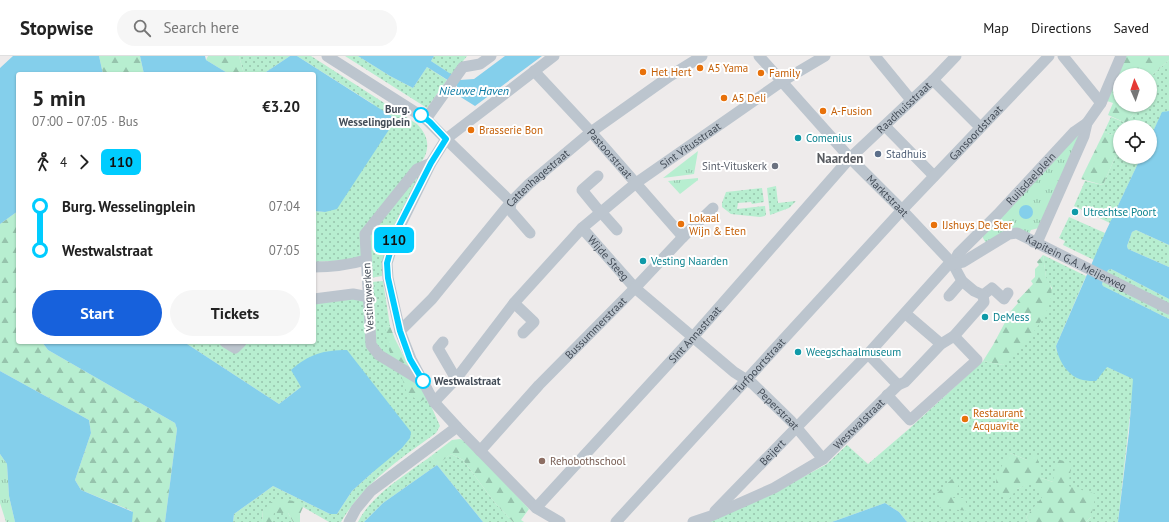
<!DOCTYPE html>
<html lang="en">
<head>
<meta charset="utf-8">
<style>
  body { margin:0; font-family:"PT Sans",sans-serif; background:#f6f6f6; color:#222; height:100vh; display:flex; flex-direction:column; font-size:15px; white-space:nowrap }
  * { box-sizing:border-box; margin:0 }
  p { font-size:13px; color:#767676 }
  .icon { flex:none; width:22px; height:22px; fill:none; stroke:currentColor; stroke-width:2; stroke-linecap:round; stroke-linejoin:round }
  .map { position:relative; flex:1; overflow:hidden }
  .details { position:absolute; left:16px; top:16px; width:300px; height:272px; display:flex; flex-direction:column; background:#fff; border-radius:4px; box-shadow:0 1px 3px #0004 }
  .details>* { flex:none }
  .badge { padding:0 8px; border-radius:6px; font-size:14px; line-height:26px }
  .needle { width:26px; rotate:357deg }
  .tools { position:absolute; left:1113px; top:12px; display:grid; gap:8px }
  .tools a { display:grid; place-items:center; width:44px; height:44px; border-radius:50%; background:#fff; box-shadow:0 1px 3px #0004; font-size:20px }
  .map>.badge { position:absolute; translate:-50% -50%; box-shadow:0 0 0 2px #fff }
  .legs { display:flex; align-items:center; gap:6px; height:44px; padding:0 16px; font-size:13px }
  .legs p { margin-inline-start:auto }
  .head { display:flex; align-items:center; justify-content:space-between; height:68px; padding:0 16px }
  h1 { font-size:22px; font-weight:600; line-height:30px }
  .action { display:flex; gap:8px; margin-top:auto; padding:8px 16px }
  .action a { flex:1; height:46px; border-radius:24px; background:#1761dc; color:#fff; font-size:16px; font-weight:600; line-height:46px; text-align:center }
  .action a+a { background:#f6f6f6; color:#222 }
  ul { padding:0 16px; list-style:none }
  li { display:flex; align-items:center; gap:14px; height:44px; font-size:15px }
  li i { display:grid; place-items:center; width:6px; height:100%; margin:0 5px; background:currentColor }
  li i::after { content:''; width:10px; height:10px; margin:-5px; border:3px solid; border-radius:50%; background:#fff }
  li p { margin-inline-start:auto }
  li:first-child i { background:linear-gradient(#0000 50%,currentColor 0) }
  li:last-child i { background:linear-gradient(currentColor 50%,#0000 0) }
  header { display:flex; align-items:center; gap:24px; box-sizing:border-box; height:56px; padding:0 20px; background:#fff; border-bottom:1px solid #e0e0e0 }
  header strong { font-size:19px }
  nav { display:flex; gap:22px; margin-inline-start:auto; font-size:14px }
  .search { width:280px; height:36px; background:#f6f6f6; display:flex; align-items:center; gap:10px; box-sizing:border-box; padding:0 14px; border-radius:22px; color:#767676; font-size:15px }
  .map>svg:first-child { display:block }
  .grass { fill:url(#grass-dots) }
  .forest { fill:url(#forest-firs) }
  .park { fill:url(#park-tufts) }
  .water { fill:#84cfeb }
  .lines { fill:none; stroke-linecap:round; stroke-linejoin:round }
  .minor { stroke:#bcc5ce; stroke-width:11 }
  .line-1-casing { stroke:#fff; stroke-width:9 }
  .line-1 { stroke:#0cf; stroke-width:6 }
  .food-dot { fill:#e8710a; stroke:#fff; stroke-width:1.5 }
  .stop-1-dot { fill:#fff; stroke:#0cf; stroke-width:2 }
  .culture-dot { fill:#0f9aa8; stroke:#fff; stroke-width:1.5 }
  .service-dot { fill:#5c6f8a; stroke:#fff; stroke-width:1.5 }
  .worship-dot { fill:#6b7280; stroke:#fff; stroke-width:1.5 }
  .education-dot { fill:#8d6e63; stroke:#fff; stroke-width:1.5 }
  .labels { text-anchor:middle; stroke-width:4; stroke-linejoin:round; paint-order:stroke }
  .food-label { font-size:11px; fill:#c56008; stroke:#fff; text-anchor:start }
  .street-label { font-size:11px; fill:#444d58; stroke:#fff }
  .stop-label { font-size:11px; font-weight:bold; fill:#444d58; stroke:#fff; text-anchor:end }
  .culture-label { font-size:11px; fill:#0d838f; stroke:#fff; text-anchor:start }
  .service-label { font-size:11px; fill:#4e5e75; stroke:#fff; text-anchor:start }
  .worship-label { font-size:11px; fill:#5b616d; stroke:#fff; text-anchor:end }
  .education-label { font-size:11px; fill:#785e54; stroke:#fff; text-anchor:start }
  .water-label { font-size:12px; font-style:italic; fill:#0b7ba4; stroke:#fff }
  .quarter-label { font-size:13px; font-weight:bold; fill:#585b60; stroke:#fff }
</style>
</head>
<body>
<header>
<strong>Stopwise</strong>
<div class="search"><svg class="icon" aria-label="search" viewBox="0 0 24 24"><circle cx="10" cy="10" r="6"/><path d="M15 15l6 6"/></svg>Search here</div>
<nav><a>Map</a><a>Directions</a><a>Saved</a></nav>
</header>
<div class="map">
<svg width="1169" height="466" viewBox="0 0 1169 466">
  <defs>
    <pattern id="grass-dots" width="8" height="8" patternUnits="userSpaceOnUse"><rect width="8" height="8" fill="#b7eed0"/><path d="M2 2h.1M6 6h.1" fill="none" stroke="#96c3ac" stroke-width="1.8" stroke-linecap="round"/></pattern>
    <pattern id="forest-firs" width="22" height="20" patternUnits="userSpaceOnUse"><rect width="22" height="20" fill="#b7eed0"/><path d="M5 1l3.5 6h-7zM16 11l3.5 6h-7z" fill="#96c3ac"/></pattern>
    <pattern id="park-tufts" width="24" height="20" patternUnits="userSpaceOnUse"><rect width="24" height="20" fill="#b7eed0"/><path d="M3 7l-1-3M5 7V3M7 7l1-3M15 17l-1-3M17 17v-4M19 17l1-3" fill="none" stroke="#96c3ac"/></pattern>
  </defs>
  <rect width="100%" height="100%" fill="#eeebeb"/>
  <g class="grass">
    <polygon points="239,0 290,0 263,18 244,18"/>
    <path d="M 297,0 L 311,0 L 417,68 C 428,79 431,92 422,105 L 364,175 L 363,200 L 351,204 L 314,206 L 314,155 L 325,156 L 373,48 Z"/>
    <polygon points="345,0 358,0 390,20 413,32 427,11 447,24 427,52"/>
    <polygon points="434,0 467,0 452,19 431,5"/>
    <polygon points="1169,4 1169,55 1162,57 1150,82 1150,71 1120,71 1120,81 1104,76 1111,61 1126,67 1141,49 1150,49 1150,21"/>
    <polygon points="1120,90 1120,101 1141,101 1110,167 1074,150 1085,125 1103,129"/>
    <polygon points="421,116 382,210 382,220 370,222 368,191 371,175"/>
    <polygon points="776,130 778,147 796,145 789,152 770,159 767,132"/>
    <polygon points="762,132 764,146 752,148 751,146 738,147 737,153 765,150 766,158 765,160 760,161 731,158 722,151 722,147 726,136"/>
    <polygon points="1069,161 1105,177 1094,204 1063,189 1065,185 1059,182"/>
    <polygon points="1136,174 1169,189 1169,211 1128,193 1127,190 1132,176"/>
    <polygon points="1043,199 1086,220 1056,290 1057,296 1107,311 1134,323 1118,466 1086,466 1091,461 1053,426 1041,422 1027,404 1010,397 1017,433 1031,426 1044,440 1026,461 1029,466 907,466 899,456 885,447 832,466 699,466 779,434 827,408 847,389 868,408 910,372 983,305 1003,309 1052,232 1046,222"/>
    <polygon points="1111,213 1169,243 1169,263 1103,230 1102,228 1108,214"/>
    <polygon points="383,225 390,270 386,271 396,306 378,293 373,286 371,226"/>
    <path d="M 357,242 L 366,246 L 366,283 L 427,341 L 440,370 L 436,377 C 401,402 363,428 341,466 L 329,466 L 303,451 L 305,447 L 263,454 L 262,466 L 233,466 L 234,458 L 273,430 L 330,458 L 337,458 L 352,435 L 373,416 L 301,331 L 279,348 L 184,286 L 314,286 L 314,245 Z"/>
    <path d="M 451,398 L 463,404 L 495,447 L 513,466 L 483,466 L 437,409 L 383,447 L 364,466 L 358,466 C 371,439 407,418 431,400 L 437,408 Z"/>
    <polygon points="273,457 288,457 293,466 272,466"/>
  </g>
  <g class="forest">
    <polygon points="99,0 140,0 144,18 103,18"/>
    <polygon points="208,0 239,0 244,18 229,18 206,4"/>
    <polygon points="1124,0 1169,0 1169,4 1150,21 1150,19 1120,19 1120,49 1141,49 1126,67 1108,59 1113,47 1107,45"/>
    <polygon points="1104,76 1120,81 1120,90 1103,129 1081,123"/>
    <polygon points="18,155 18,286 42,286 48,294 175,367 177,373 165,466 132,466 132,455 81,434 75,424 91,377 89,364 0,315 0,168"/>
    <path d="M 1043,199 C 1044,206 1045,214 1046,221 C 1047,224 1051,228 1051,232 C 1056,256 1019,295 1003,309 L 983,305 L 993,289 L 1011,255 L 1018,247 L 1017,245 L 1033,228 L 1031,225 L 1035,221 L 1035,213 L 1039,209 L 1037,206 Z"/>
    <path d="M 390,270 L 395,283 L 412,317 C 388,301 389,299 385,271 Z"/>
    <polygon points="400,316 420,328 427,341 420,346 407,337"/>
    <polygon points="460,383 468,387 529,453 521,464 524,466 513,466 495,447 463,404 451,398 437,409 431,400 452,384"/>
    <path d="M 1010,397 L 1027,404 L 1037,398 L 1041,422 L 1053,426 L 1056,403 L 1072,407 L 1068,430 L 1096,438 L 1091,461 L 1086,466 L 1029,466 L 1026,461 L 1043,440 L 1031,427 L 1017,433 L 1009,443 C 985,431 1000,413 1010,397 Z"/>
    <polygon points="953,422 959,428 953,442 965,442 968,455 940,452 934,440"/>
    <polygon points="276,442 305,447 300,458 300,466 293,466 288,457 274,457 272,466 262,466 263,454"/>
  </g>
  <g class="park">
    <polygon points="1075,79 1081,80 1039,172 1031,174 1029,178 986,187 983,182 983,179"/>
    <polygon points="698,95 694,118 663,122"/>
    <polygon points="698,122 698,124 680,138 668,125"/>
    <polygon points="0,398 7,408 9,440 15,466 6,466 0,447"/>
  </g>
  <g class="water">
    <polygon points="13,0 99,0 103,18 18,18 18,155 0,168 0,12"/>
    <polygon points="140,0 205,0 206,4 229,18 144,18"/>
    <polygon points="290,0 297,0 396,63 337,153 325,156 314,155 314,18 263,18"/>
    <polygon points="358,0 434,0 431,5 460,24 474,23 505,0 542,0 475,50 459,40 457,30 427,11 413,32 390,20"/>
    <path d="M 1169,55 L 1169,189 L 1136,174 L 1132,176 L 1127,190 L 1128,193 L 1169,211 L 1169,243 L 1111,213 L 1108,214 L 1102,228 L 1103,230 L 1169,263 L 1169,466 L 1118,466 L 1129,376 L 1133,323 L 1107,311 L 1096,325 C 1092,325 1087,325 1083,324 C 1068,321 1058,304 1056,290 L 1105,177 L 1141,101 L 1150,101 L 1150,82 L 1162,56 Z"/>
    <circle cx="1026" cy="156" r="7"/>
    <path d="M 42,286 L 184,286 L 279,348 L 301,331 L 291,314 C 309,298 324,294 347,294 L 411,376 L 410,382 L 402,392 L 373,416 L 352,435 L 337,458 L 330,458 L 273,430 L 234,458 L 233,466 L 165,466 L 177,373 L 175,367 L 48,294 Z"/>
    <polygon points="0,315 89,364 91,377 75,424 81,434 133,456 132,466 15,466 9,440 7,408 0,398"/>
    <polygon points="437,409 483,466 364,466 383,447"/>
    <polygon points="885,447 899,456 907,466 832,466"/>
  </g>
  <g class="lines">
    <g class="minor">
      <polyline points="327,0 426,63 446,83 431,107 397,176 387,207 388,222 400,275 411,303 434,346 457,371 536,452 560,466"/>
      <path id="s1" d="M 759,0 L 850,102 L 902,154 L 953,208 L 962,225 L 974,235 L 983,239"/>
      <polyline points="875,0 911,44"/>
      <polyline points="1063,0 1101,47"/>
      <path id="s2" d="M 534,15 L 591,76 L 683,181"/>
      <polyline points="933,24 980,71"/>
      <polyline points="426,63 463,11 480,8 491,0"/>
      <polyline points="885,70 934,120"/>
      <polyline points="598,120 582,134 600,156"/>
      <polyline points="511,146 446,83 554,0"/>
      <polyline points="511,146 510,154 530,177"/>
      <polyline points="601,156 617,174"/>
      <path id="s3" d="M 582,172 L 635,232 L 734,316 L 753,328 L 791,365 L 823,403"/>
      <polyline points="1033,186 1039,182 1084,80 1087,67 1101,47 1121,0"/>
      <path id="s4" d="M 953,208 L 958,198 L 998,158 L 1074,76 L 1087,67"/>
      <path d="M 314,211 C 332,211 348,209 366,204"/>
      <polyline points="983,239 992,232 1004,243 1008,237"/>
      <polyline points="949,240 962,225"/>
      <polyline points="314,243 353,238 369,241"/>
      <polyline points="514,247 534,266 523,277"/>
      <polyline points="906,258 941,288"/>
      <path id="s5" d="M 400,275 L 432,243 L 511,146 L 529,128 L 591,76 L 670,20 L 702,0"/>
      <polyline points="225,286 235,292 241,286"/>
      <polyline points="443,286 438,292 456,323"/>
      <polyline points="422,325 379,299 371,289 365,178 417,113 431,107"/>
      <path id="s6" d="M 898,329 L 868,298 L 947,210 L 953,208 L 963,206 L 1009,178 L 1017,177 L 1169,253"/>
      <polyline points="887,339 910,364 977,304 954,280"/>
      <path id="s7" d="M 434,346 L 456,323 L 514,247 L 582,172 L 636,127 L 781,26 L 825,0"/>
      <path id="s8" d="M 480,395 L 539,329 L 635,232 L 683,181 L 713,152"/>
      <path id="s9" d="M 536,452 L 693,281 L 850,102 L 933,24 L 956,0"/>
      <path id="s10" d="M 715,455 L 868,298"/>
      <polyline points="349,466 356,453 371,435 457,371"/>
      <path id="s11" d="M 616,466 L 902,154 L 1049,0"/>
      <path id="s12" d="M 693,466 L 711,460 L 774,432 L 823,403 L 898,329 L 905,326 L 941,288 L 954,280 L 984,246 L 983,239"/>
    </g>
  </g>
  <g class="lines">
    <defs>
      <polyline id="line-1" points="421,59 430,66 446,83 431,107 396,176 387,207 388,222 400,275 410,303 423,325"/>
    </defs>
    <use href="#line-1" class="line-1-casing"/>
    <use href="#line-1" class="line-1"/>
  </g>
  <g class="food-dot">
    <circle cx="700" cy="12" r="4"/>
    <circle cx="643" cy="16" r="4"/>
    <circle cx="761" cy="17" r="4"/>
    <circle cx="724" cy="42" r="4"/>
    <circle cx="823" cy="55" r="4"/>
    <circle cx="471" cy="74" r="4"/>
    <circle cx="681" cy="168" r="4"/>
    <circle cx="934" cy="169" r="4"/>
    <circle cx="965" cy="363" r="4"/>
  </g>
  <g class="stop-1-dot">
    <circle cx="421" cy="59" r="7"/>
    <circle cx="423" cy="325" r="7"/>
  </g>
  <g class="culture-dot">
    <circle cx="798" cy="82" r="4"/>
    <circle cx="1075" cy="156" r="4"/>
    <circle cx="643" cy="205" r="4"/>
    <circle cx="985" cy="261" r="4"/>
    <circle cx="798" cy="296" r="4"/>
  </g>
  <circle class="service-dot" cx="878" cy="98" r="4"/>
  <circle class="worship-dot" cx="775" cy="110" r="4"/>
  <circle class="education-dot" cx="542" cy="405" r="4"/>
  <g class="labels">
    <g class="food-label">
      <text x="708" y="16">A5 Yama</text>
      <text x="651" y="20">Het Hert</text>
      <text x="769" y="21">Family</text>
      <text x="732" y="46">A5 Deli</text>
      <text x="831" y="59">A-Fusion</text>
      <text x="479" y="78">Brasserie Bon</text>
      <text x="689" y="166">Lokaal<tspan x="689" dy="13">Wijn &amp; Eten</tspan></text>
      <text x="942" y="173">IJshuys De Ster</text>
      <text x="973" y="361">Restaurant<tspan x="973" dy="13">Acquavite</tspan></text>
    </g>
    <g class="street-label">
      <text dy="4" stroke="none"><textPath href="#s9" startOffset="544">Raadhuisstraat</textPath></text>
      <text dy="4" stroke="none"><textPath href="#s11" startOffset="530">Gansoordstraat</textPath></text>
      <text dy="4" stroke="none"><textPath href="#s7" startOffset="365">Sint Vitusstraat</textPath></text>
      <text dy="4" stroke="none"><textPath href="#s2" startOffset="112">Pastoorstraat</textPath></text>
      <text dy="4" stroke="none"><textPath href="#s5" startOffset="206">Cattenhagestraat</textPath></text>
      <text dy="4" stroke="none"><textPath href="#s4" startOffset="116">Ruijsdaelplein</textPath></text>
      <text dy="4" stroke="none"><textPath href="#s1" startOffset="190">Marktstraat</textPath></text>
      <text dy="4" stroke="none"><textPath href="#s3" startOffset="40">Wijde Steeg</textPath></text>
      <text dy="4" stroke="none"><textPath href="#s6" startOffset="306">Kapitein G.A. Meijerweg</textPath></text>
      <text transform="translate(368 241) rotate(-93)" y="4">Vestingwerken</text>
      <text dy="4" stroke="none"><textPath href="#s8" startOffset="169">Bussummerstraat</textPath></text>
      <text dy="4" stroke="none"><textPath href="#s9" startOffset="235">Sint Annastraat</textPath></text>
      <text dy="4" stroke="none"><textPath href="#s11" startOffset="212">Turfpoortstraat</textPath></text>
      <text dy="4" stroke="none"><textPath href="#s3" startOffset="268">Peperstraat</textPath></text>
      <text dy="4" stroke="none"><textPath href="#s12" startOffset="195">Westwalstraat</textPath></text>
      <text dy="4" stroke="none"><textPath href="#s10" startOffset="82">Beijert</textPath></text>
    </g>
    <g class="stop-label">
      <text x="410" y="57">Burg.<tspan x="410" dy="13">Wesselingplein</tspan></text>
      <text x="434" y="329" text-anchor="start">Westwalstraat</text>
    </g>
    <g class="culture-label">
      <text x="806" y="86">Comenius</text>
      <text x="1083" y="160">Utrechtse Poort</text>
      <text x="651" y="209">Vesting Naarden</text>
      <text x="993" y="265">DeMess</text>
      <text x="806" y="300">Weegschaalmuseum</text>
    </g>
    <g class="service-label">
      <text x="886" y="102">Stadhuis</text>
    </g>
    <g class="worship-label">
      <text x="767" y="114">Sint-Vituskerk</text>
    </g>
    <g class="education-label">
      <text x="550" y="409">Rehobothschool</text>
    </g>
    <g class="water-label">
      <text x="474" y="39">Nieuwe Haven</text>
    </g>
    <g class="quarter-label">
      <text x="840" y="107">Naarden</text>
    </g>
  </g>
</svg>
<div class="tools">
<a><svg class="needle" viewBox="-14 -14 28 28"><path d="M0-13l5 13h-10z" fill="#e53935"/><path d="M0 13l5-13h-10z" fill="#767676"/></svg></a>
<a><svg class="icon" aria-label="locate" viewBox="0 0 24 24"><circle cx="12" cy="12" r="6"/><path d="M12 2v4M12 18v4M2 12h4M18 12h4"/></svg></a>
</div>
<b class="badge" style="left:394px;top:184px;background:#0cf;color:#111">110</b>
<section class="details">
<div class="head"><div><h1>5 min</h1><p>07:00 – 07:05 · Bus</p></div><b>€3.20</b></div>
<div class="legs"><svg class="icon" aria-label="walk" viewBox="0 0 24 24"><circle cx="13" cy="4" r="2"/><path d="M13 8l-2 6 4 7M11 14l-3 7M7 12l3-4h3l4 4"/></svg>4<svg class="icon" aria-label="forward" viewBox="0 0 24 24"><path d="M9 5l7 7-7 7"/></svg><b class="badge" style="background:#0cf;color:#111">110</b></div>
<ul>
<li><i style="color:#0cf"></i><b>Burg. Wesselingplein</b><p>07:04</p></li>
<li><i style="color:#0cf"></i><b>Westwalstraat</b><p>07:05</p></li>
</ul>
<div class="action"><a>Start</a><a>Tickets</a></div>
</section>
</div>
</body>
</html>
